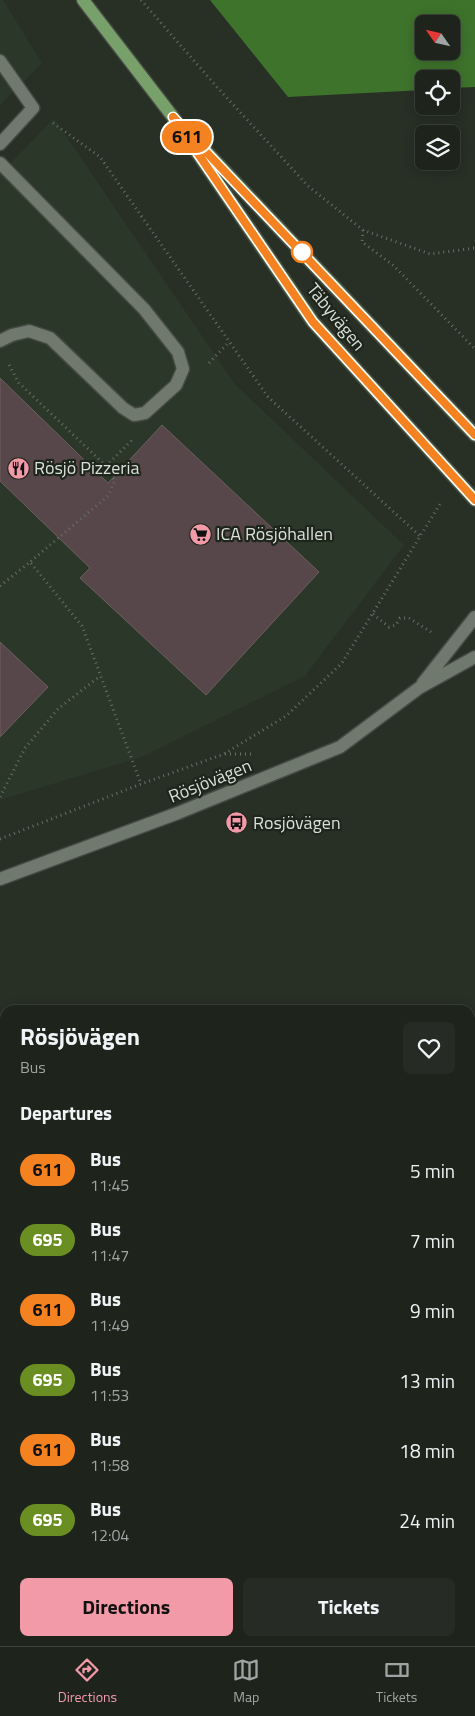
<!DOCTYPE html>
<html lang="en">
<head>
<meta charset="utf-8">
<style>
  body { margin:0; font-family:"Titillium Web",sans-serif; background:#262b25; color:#f1f3f6; height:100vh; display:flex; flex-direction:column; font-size:19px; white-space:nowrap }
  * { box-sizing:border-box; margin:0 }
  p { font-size:16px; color:#a1a4a3 }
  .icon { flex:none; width:28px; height:28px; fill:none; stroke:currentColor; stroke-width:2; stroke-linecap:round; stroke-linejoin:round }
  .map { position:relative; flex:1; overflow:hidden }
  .drawer { position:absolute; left:0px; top:1005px; width:475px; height:641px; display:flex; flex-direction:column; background:#1e231c; border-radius:15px 15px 0 0; box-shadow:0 2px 12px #0003,0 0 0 1px #3c403b }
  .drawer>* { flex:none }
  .badge { padding:0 10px; border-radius:16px; font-size:18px; line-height:32px }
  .needle { width:32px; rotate:304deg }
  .buttons { position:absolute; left:415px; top:15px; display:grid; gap:10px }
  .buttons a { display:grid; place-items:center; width:45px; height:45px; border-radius:8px; background:#1e231c; box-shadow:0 2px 12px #0003,0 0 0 1px #3c403b; font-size:25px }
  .map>.badge { position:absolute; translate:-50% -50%; box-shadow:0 0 0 2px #fff }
  h2 { padding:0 20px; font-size:19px; line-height:45px }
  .round { display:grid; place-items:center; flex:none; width:52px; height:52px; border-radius:8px; background:#262b25 }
  .summary { display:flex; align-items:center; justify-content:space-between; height:85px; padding:0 20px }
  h1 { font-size:24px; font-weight:700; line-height:38px }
  .button { display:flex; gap:10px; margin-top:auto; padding:10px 20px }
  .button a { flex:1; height:58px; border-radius:8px; background:#f39aa9; color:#111; font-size:20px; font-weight:700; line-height:58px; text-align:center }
  .button a+a { background:#262b25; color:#f1f3f6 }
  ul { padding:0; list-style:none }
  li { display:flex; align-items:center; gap:15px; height:70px; padding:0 20px }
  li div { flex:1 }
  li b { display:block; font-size:19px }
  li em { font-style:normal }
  li .badge { min-width:55px; font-weight:700; text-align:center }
  .menu { display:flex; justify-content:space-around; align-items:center; height:70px; border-top:1px solid #3c403b; background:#1e231c; font-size:14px; color:#a1a4a3 }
  .menu a { display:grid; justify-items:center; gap:2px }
  .menu .active { color:#f39aa9 }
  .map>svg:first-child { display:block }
  .built { fill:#2b3728 }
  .forest { fill:#3e732c; fill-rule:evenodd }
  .building { fill:#57474a; stroke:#6e5e60 }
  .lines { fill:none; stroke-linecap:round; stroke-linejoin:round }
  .minor-casing { stroke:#454b43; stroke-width:15 }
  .major-casing { stroke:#454b43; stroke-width:15 }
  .path { stroke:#686e65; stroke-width:3; stroke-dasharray:1 4; stroke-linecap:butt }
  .minor { stroke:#70796d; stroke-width:12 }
  .major { stroke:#78a06b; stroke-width:12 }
  .line-casing { stroke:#fff; stroke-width:11 }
  .line { stroke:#f58220; stroke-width:8 }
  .stop-dot { fill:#fff; stroke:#f58220; stroke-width:2.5 }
  .labels { text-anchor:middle; stroke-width:4.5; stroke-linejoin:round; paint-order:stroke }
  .street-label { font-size:18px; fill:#dadfd9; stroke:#1e261c }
  .poi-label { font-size:18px; fill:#dadfd9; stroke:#1e261c; text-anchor:start }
</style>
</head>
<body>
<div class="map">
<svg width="475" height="1646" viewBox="0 0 475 1646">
  <rect width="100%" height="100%" fill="#282f25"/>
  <g class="built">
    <polygon points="0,0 3,0 42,63 0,105"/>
    <polygon points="54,118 234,383 404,545 305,676 142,757 0,800 0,174"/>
  </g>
  <path class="forest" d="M 210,0 L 475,0 L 475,87 L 451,88 L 451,79 L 424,79 L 424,90 L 288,97 ZM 424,24 L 451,24 L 451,51 L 424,51 Z"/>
  <g class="building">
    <polygon points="0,378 108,483 162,425 319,572 206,695 80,578 90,568 0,481"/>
    <polygon points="0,642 48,687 0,737"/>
  </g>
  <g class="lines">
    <defs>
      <g id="minor">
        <polyline points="0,61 33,108 0,144"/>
        <polyline points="0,163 144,309 178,352 183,369 176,385 145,413 134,415 123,408 50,338 29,331 12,335 0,341"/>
        <polyline points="423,683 475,617"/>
        <polyline points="0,879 178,813 340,747 419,688 475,657"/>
        <polyline points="470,1481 475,1486"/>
        <polyline points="470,1640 475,1634"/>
      </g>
      <g id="major">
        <polyline points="83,0 173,117 313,322 475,500"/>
        <polyline points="199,144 475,435"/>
      </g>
    </defs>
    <use href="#minor" class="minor-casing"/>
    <use href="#major" class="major-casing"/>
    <g class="path">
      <polyline points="141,0 216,86 308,186 363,230 430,254 475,248"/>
      <polyline points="53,123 100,157 268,397 420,536"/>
      <polyline points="363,230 362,242 394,266 475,349"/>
      <polyline points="209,363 229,342"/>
      <polyline points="9,365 19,383 106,466 115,481 108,496 30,562"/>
      <polyline points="106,466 132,440"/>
      <polyline points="0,586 30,562 82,626 141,784"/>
      <polyline points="373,614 389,627 396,625 400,618 409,618 431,632"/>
      <polyline points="225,754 252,754"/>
      <polyline points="0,797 25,748 58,709 100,676"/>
      <polyline points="0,839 141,784 224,754 286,716 342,663 440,504"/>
      <polyline points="0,1033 5,1050"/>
    </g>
    <use href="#minor" class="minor"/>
    <use href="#major" class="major"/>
  </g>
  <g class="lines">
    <defs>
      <polyline id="line" points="475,435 173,117 313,322 475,500"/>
    </defs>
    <use href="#line" class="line-casing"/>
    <use href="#line" class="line"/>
  </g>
  <defs>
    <symbol id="restaurant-disc" viewBox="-11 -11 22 22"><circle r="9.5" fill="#f39aa9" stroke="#1e261c"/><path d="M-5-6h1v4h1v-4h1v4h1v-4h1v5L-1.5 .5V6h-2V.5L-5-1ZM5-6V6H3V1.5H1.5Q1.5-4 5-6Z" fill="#111"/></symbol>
    <symbol id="supermarket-disc" viewBox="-11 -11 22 22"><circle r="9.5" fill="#f39aa9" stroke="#1e261c"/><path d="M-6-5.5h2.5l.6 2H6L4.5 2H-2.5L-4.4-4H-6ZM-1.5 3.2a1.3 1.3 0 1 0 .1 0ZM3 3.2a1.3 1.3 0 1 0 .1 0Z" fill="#111"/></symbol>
    <symbol id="bus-disc" viewBox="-11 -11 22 22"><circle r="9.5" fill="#f39aa9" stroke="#1e261c"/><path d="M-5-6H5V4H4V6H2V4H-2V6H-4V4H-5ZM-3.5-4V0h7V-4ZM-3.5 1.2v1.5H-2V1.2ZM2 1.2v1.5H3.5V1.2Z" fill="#111"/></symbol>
  </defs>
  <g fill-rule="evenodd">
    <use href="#restaurant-disc" x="6" y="456" width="25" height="25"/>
    <use href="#supermarket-disc" x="188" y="522" width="25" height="25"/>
    <use href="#bus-disc" x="224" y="810" width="25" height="25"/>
  </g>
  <circle class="stop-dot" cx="302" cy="252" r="10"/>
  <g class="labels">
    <g class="street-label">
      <text transform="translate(336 317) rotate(51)" y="6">Täbyvägen</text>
      <text transform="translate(210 781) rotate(-22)" y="6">Rösjövägen</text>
    </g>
    <g class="poi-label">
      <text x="34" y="474">Rösjö Pizzeria</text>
      <text x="216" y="540">ICA Rösjöhallen</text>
      <text x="253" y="829">Rosjövägen</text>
    </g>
  </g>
</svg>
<div class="buttons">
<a><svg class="needle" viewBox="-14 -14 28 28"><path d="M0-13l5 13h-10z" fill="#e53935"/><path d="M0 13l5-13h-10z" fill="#a1a4a3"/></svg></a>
<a><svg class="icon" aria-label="locate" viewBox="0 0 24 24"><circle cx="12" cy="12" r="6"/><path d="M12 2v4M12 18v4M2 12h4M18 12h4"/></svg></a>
<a><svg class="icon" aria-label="layers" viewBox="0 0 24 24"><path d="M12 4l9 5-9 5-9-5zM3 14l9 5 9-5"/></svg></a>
</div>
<b class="badge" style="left:187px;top:137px;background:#f58220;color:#111">611</b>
<section class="drawer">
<div class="summary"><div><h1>Rösjövägen</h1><p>Bus</p></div><a class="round"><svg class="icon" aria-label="heart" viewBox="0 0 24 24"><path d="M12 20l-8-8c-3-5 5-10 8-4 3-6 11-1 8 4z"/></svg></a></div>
<h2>Departures</h2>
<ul>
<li><span class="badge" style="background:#f58220;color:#111">611</span><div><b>Bus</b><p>11:45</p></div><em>5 min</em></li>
<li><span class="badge" style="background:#6b8e23;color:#fff">695</span><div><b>Bus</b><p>11:47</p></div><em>7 min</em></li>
<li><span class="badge" style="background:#f58220;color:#111">611</span><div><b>Bus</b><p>11:49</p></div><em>9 min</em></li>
<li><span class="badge" style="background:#6b8e23;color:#fff">695</span><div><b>Bus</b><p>11:53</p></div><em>13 min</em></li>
<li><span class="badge" style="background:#f58220;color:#111">611</span><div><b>Bus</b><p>11:58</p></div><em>18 min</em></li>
<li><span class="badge" style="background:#6b8e23;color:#fff">695</span><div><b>Bus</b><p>12:04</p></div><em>24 min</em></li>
</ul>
<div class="button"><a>Directions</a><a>Tickets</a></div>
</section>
</div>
<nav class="menu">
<a class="active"><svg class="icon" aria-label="directions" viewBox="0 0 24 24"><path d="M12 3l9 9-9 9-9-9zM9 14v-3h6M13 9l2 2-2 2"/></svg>Directions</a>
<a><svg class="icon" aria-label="map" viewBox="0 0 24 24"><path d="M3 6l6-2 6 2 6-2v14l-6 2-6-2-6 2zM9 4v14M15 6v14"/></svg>Map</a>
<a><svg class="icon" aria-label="tickets" viewBox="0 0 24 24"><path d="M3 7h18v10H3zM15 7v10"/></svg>Tickets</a>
</nav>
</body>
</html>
